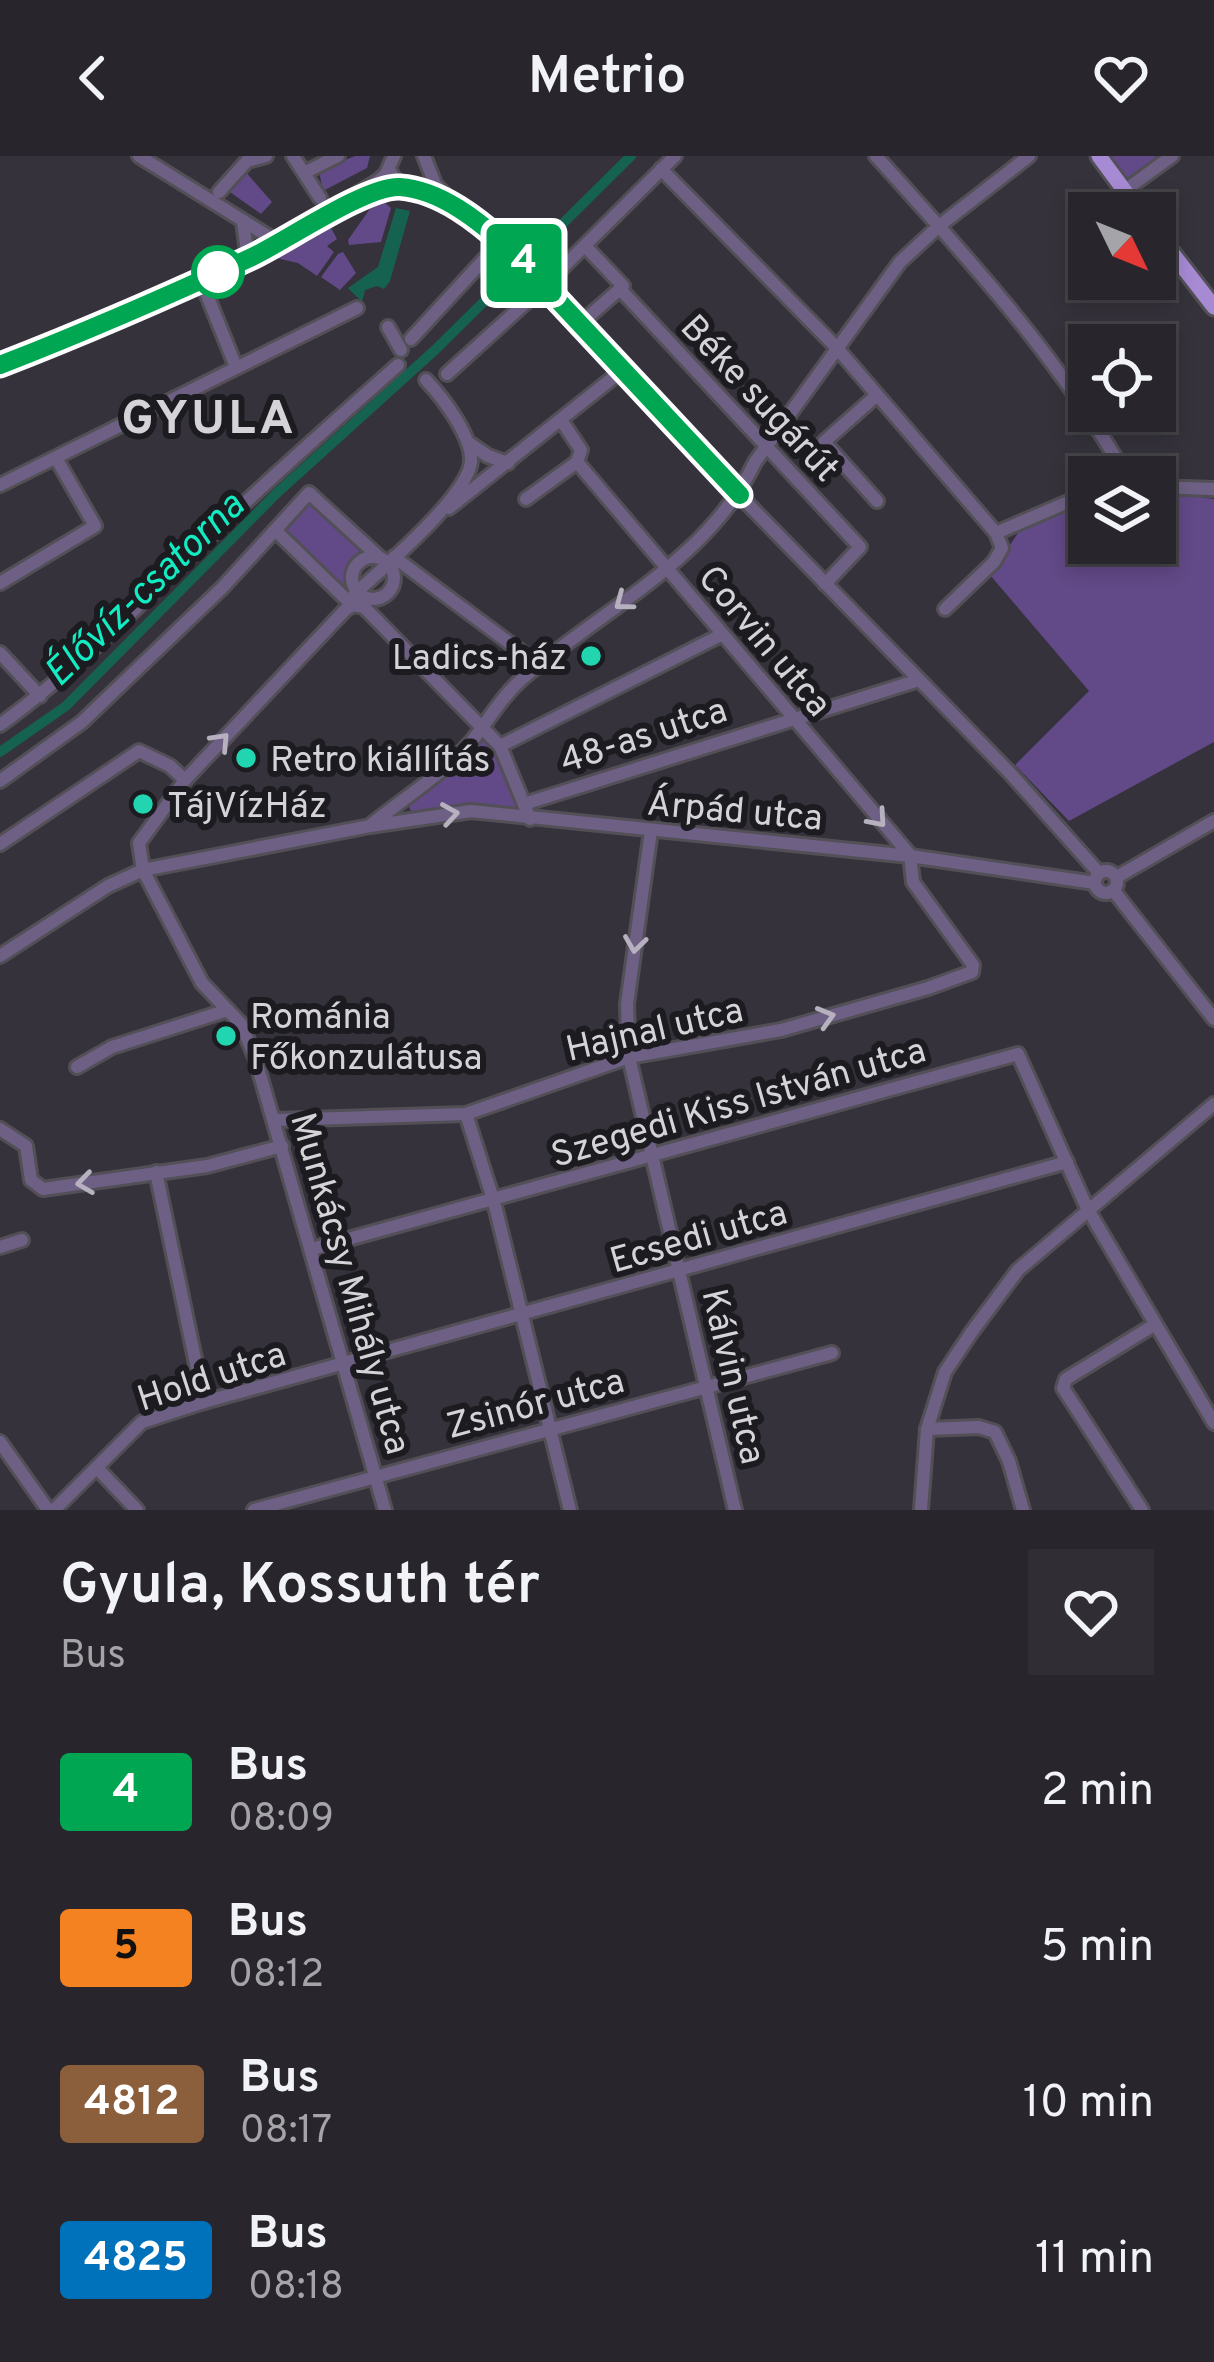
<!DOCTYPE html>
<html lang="en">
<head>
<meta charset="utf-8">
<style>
  body { margin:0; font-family:Overpass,sans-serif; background:#302e34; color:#f1f3f6; height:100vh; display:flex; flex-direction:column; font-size:45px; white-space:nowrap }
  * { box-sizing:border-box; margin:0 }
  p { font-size:39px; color:#a5a5a9 }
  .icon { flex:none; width:66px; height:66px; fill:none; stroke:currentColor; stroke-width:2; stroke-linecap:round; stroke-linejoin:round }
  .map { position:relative; height:1354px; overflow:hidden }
  .drawer { display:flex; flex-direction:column; background:#28262c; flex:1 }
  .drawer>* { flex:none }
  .badge { padding:0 24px; border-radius:9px; font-size:42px; line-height:78px }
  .needle { width:78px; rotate:133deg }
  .tools { position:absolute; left:1068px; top:36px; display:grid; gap:24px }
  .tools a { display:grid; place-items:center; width:108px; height:108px; border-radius:0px; background:#28262c; box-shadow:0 6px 18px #0003,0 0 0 3px #444348; font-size:60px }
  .map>.badge { position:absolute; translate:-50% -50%; box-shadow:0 0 0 6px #fff }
  .round { display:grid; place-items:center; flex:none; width:126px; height:126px; border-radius:0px; background:#302e34 }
  .summary { display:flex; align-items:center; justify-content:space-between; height:204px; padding:0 60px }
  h1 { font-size:57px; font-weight:600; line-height:90px }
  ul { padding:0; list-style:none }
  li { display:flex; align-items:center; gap:36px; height:156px; padding:0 60px }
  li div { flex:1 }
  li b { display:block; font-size:45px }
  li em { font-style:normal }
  li .badge { min-width:132px; font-weight:700; text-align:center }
  header { display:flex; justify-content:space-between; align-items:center; height:156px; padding:0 60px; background:#28262c; font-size:54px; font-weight:600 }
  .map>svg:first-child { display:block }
  .green { fill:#624987 }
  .water { fill:#156250 }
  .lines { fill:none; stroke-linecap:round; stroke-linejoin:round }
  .canal { stroke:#156250; stroke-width:10 }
  .minor-casing { stroke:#524f57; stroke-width:18 }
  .major-casing { stroke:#524f57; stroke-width:21 }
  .minor { stroke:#6e6084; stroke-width:12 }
  .major { stroke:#a68ad4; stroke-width:15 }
  .oneway { stroke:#b6b0bf }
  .line-casing { stroke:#fff; stroke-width:27 }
  .line { stroke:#00a651; stroke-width:18 }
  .stop-dot { fill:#fff; stroke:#00a651; stroke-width:6 }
  .poi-dot { fill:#21d5b0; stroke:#1c1b1f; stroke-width:4.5 }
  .labels { text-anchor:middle; stroke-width:12; stroke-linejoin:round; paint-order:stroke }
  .street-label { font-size:36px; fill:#d5d3d8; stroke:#1c1b1f }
  .poi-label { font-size:36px; fill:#d5d3d8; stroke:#1c1b1f; text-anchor:start }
  .water-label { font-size:39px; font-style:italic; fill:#12ecc3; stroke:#1c1b1f }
  .district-label { font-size:48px; font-weight:bold; letter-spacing:3px; fill:#d5d3d8; stroke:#1c1b1f }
</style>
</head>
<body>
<header><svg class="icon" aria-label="back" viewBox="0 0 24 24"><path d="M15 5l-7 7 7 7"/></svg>Metrio<svg class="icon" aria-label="heart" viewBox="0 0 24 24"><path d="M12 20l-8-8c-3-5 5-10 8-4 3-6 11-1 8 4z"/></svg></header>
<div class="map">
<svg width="1214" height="1354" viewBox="0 0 1214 1354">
  <rect width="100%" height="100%" fill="#35323b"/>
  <g class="green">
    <polygon points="355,0 370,0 367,12 323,35 319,15"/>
    <polygon points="1110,0 1155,0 1159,5 1129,25"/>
    <polygon points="244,14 272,46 261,58 227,34"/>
    <polygon points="382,44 391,52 381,86 349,89 348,84 374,47"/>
    <polygon points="330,70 337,83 327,90 334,96 317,120 298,107 276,102"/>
    <polygon points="343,96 356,117 340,134 321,121 338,98"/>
    <polygon points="1155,335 1214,343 1214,586 1069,665 1015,609 1089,535 990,419 1022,371 1089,344 1089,387 1155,387"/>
    <polygon points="309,337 374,401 357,408 353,426 339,429 275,374"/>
    <polygon points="482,578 505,609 517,656 476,652 411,655 406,645"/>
  </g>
  <polygon class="water" points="396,52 410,55 390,125 384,133 377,130 365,134 362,146 348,132 378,111"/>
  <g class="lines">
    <polyline class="canal" points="0,596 66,550 278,336 435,194 631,0"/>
    <defs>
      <g id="minor">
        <polyline points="139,0 279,87"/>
        <polyline points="293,0 320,42"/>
        <polyline points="424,0 435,28 446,40"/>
        <path d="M 876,0 C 966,100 1060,202 1126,320"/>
        <polyline points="389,13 397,28 427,35 475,64 509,92 748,348 1010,617 1099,717"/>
        <polyline points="661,13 836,191 996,377"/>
        <polyline points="306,16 338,0"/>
        <polyline points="1124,35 1172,0"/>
        <polyline points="219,36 247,5 266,0"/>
        <polyline points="329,56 389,31 401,31"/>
        <polyline points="243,66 248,103"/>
        <polyline points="585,90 623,130 620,132"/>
        <polyline points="201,124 236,211"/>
        <polyline points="581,167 620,133 860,391 825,428"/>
        <polyline points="388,171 401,194"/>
        <polyline points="411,183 501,85"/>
        <polyline points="0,209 261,97 378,25 386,18 394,0"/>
        <polyline points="447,218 545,129 675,0"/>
        <polyline points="877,239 824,286 877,345"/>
        <polyline points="561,264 581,294 577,306"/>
        <polyline points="469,287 488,300 508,307"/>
        <polyline points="0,329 357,152"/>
        <polyline points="1155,331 1214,333"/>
        <polyline points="449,352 624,213"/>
        <polyline points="275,374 348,445"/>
        <polyline points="394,401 539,509"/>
        <circle cx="373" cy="422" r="21"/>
        <polyline points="0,427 95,370 56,302"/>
        <path d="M 354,439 C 381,413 469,340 471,305 C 472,280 443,242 426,224"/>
        <polyline points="945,453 994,406 1002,392 996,377 1089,337"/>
        <polyline points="0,497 40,540"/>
        <path d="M 0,569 C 85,507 157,431 233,358 C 287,307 343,258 398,209"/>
        <polyline points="500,590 721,479"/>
        <polyline points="0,625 82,566 223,431 309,337 380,402"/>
        <polyline points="524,648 919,524"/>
        <path d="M 372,668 C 404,642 444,617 471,586 C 489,564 501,541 523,522 C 602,453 709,404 755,306 L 900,106 L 939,70 L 1029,0"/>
        <polyline points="651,675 627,848 629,901 735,1354"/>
        <polyline points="0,688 139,595 170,610 185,624"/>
        <circle cx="1106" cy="726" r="11"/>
        <polyline points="1117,721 1214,665"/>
        <polyline points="1113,734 1214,863"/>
        <polyline points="0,800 108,730 143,714 370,670 471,655 910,700 1095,727"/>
        <polyline points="77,911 112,891 228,854"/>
        <polyline points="466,958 494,1046 570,1354"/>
        <polyline points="275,964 466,958 629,901 781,874 928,832 972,816 973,809 913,726 910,699 577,306 526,343"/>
        <polyline points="0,973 26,990 31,1024 43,1033 207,1010 282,990"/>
        <polyline points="156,1016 204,1246"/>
        <polyline points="0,1091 22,1084"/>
        <polyline points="312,1093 1018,898 1087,1052 1214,1267"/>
        <polyline points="927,1273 979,1271 995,1276 1009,1305 1023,1354"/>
        <polyline points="0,1286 48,1354"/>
        <polyline points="97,1312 137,1354"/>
        <polyline points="54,1354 142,1266 204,1246 1067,1006"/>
        <polyline points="254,1354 832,1197"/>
        <polyline points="385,1354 255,901 241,868 202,827 143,714 139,687 185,624 346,453 354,449 364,451 500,590 530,663"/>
        <polyline points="921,1354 927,1273 945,1216 971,1177 1018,1114 1214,948"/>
        <polyline points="1142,1354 1063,1232 1066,1223 1154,1169"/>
      </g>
      <g id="major">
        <polyline points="1099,0 1141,57"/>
        <polyline points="1155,75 1214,151"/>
      </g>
    </defs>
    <use href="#minor" class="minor-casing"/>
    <use href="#major" class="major-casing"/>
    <use href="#minor" class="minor"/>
    <use href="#major" class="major"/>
  </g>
  <defs><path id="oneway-chevron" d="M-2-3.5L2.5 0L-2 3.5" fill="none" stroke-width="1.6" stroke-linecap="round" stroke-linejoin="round" transform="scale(3)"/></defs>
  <g class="oneway">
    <use href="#oneway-chevron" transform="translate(623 446) rotate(143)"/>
    <use href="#oneway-chevron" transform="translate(221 585) rotate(-47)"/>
    <use href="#oneway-chevron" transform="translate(450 658) rotate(-9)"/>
    <use href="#oneway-chevron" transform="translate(878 663) rotate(49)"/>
    <use href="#oneway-chevron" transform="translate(635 788) rotate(98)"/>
    <use href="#oneway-chevron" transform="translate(826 861) rotate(-16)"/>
    <use href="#oneway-chevron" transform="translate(85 1027) rotate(172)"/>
  </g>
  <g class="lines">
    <defs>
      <path id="line" d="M 0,209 C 85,176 170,139 252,101 C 286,85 367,29 400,31 C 441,34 479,65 509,92 L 740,339"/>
    </defs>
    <use href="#line" class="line-casing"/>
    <use href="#line" class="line"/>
  </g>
  <circle class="stop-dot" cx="218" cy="116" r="24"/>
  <g class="poi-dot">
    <circle cx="591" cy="500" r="12"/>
    <circle cx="246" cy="602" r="12"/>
    <circle cx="143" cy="648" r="12"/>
    <circle cx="226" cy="880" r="12"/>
  </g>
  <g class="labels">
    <g class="street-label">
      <text transform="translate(761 241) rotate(47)" y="13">Béke sugárút</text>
      <text transform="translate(766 484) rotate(50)" y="13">Corvin utca</text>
      <text transform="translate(643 578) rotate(-18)" y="13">48-as utca</text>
      <text transform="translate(735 653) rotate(5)" y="13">Árpád utca</text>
      <text transform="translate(654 872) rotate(-13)" y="13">Hajnal utca</text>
      <text transform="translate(738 945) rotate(-16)" y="13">Szegedi Kiss István utca</text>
      <text transform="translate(698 1079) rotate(-16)" y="13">Ecsedi utca</text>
      <text transform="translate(352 1127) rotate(74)" y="13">Munkácsy Mihály utca</text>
      <text transform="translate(211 1219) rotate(-18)" y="13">Hold utca</text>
      <text transform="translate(735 1220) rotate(77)" y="13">Kálvin utca</text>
      <text transform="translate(535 1246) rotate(-15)" y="13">Zsinór utca</text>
    </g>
    <g class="poi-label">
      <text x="567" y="513" text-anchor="end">Ladics-ház</text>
      <text x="270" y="615">Retro kiállítás</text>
      <text x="167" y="661">TájVízHáz</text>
      <text x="250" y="872">Románia<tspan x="250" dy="41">Főkonzulátusa</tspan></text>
    </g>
    <g class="water-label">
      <text transform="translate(143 432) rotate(-44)" y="14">Élővíz-csatorna</text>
    </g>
    <g class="district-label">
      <text x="209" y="277">GYULA</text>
    </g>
  </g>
</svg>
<div class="tools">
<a><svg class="needle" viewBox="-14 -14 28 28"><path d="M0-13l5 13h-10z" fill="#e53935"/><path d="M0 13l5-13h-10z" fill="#a5a5a9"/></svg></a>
<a><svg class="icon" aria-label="locate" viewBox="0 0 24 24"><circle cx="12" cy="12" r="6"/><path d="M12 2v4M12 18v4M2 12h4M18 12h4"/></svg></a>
<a><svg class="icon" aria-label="layers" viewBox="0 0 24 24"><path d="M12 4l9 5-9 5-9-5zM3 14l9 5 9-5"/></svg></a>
</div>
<b class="badge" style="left:524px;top:107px;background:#00a651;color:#fff">4</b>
</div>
<section class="drawer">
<div class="summary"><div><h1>Gyula, Kossuth tér</h1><p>Bus</p></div><a class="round"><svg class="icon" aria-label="heart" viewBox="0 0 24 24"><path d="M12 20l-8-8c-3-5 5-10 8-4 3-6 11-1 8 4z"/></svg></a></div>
<ul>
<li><span class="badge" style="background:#00a651;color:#fff">4</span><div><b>Bus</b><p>08:09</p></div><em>2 min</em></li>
<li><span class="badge" style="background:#f58220;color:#111">5</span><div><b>Bus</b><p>08:12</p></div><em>5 min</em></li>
<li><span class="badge" style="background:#8b5e3c;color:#fff">4812</span><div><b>Bus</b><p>08:17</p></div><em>10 min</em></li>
<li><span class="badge" style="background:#0072bc;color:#fff">4825</span><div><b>Bus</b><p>08:18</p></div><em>11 min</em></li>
</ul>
</section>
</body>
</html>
